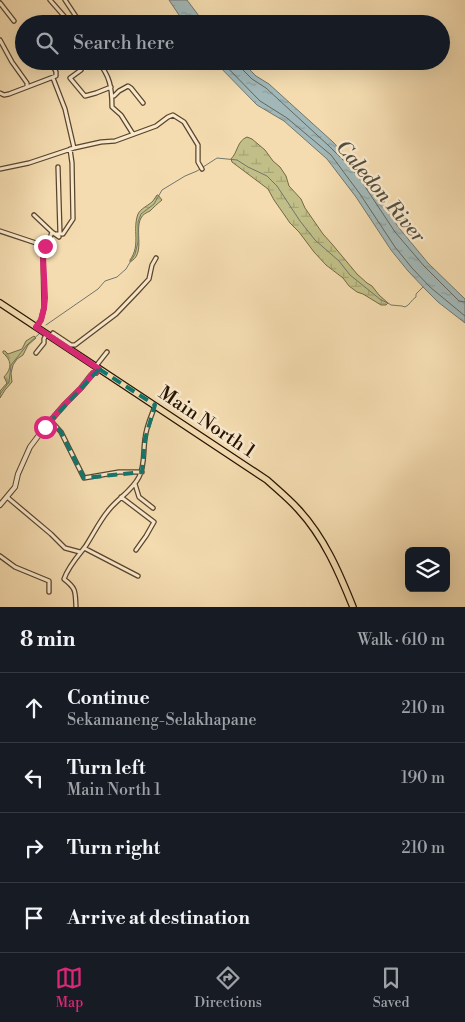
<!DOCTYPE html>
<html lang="en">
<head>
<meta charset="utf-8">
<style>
	:root { --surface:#171b24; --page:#242831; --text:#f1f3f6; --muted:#9ea1a6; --line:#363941; --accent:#db2777 }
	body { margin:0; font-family:"Libre Bodoni",serif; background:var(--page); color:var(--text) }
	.controls { position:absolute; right:15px; bottom:15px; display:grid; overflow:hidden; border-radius:8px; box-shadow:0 5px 20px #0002 }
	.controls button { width:45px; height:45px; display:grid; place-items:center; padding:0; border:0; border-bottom:1px solid var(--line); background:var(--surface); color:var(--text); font:25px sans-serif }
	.stop { position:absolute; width:15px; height:15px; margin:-11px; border:4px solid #db2777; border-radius:50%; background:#fff }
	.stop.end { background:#db2777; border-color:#fff; box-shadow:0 1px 5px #0008 }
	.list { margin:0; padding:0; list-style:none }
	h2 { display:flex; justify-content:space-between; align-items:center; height:65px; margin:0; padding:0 20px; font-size:21px }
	h2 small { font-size:16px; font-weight:400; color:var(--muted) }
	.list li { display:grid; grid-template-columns:32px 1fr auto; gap:15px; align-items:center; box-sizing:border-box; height:70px; padding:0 20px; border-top:1px solid var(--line) }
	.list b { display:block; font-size:19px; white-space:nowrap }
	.list p { margin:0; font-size:16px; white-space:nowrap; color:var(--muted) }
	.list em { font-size:16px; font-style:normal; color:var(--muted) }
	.icon { flex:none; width:28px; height:28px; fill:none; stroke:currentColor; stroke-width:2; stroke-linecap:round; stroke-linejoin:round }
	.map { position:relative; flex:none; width:465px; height:607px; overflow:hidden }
	.search { position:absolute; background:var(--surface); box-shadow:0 5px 20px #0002; left:15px; right:15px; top:15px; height:55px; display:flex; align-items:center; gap:12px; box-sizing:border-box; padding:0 18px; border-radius:28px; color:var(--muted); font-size:19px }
	.sheet { height:345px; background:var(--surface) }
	nav { display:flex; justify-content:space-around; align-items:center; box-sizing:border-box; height:70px; border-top:1px solid var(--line); background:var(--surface); font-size:14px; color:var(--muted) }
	nav a { display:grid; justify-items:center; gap:2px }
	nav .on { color:var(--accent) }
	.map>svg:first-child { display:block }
	.forest { fill:url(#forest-firs); stroke:#746944 }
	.wetland { fill:url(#wetland-marsh); stroke:#746944 }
	.water { fill:url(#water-ripples); stroke:#70766e }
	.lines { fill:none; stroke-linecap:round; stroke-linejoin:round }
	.shore { stroke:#64665c; stroke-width:1 }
	.stream { stroke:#70766e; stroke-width:1 }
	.minor-casing { stroke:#5a452c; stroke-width:5.5 }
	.tertiary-casing { stroke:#5a452c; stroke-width:6 }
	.primary-casing { stroke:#261300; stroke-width:8 }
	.minor { stroke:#f8e8cc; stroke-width:3 }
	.tertiary { stroke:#f8e8cc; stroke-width:4 }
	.primary { stroke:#f4dcb0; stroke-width:5.5 }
	.route { stroke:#db2777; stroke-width:6 }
	.marked { fill:none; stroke:#0f766e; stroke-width:4; stroke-dasharray:10 6; stroke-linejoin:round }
	.labels { text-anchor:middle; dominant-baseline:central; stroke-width:5; stroke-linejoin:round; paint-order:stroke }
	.street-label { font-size:19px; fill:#261300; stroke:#f8e8cc }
	.water-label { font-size:20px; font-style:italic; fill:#514d40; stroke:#f8e8cc }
</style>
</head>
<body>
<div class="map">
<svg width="465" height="607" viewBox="0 0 465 607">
	<defs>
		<pattern id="forest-firs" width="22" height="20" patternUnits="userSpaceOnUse" patternTransform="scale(1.25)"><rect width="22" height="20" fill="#c1bf87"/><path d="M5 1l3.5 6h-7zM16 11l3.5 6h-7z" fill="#a6a373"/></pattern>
		<pattern id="wetland-marsh" width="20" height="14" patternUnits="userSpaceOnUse" patternTransform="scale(1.25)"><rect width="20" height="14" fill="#c1bf87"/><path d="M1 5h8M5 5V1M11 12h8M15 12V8" fill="none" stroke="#a6a373"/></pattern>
		<pattern id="water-ripples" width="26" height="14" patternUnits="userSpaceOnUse" patternTransform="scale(1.25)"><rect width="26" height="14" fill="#a2b8b8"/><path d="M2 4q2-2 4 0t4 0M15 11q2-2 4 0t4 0" fill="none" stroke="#8b9d9c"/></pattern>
	</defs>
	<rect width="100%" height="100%" fill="#f4dcb0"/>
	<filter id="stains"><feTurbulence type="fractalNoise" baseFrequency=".004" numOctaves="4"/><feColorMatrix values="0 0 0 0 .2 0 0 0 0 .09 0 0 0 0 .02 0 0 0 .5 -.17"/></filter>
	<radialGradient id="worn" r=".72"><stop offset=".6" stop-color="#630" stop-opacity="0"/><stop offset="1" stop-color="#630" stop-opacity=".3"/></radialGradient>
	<path class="forest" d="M 34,336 L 36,338 L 28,345 L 23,355 L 17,359 L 13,365 L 11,373 L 12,382 L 5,390 L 0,398 L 0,391 L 7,383 L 4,377 C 12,368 12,361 3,353 L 3,351 L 5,351 L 8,354 L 22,349 L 26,341 Z"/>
	<path class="wetland" d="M 247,137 L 252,139 L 265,150 L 273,161 L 280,167 L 286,176 L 289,186 L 301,199 L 305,208 L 323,234 L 332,244 L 357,274 L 367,283 L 372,286 L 379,295 L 388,303 L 386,305 L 381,305 L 363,294 L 357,292 L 349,286 L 343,278 L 326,265 L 314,252 L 299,232 L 290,223 L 274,200 L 268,189 L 232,162 L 231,159 C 238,152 237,141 247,137 Z
		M 157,195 L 158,195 L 162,200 C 157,204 154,207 150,211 C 146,213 143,214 141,218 C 134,231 146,254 130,262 L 130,260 C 141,245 132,230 138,214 C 141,208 148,206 153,201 C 154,199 156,197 157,195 Z"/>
	<path class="water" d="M 169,0 L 187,0 L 205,24 L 185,24 Z
		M 214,61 L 241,61 L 256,76 L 269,84 L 333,142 L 356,166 L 364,176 L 399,228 L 428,263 L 465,299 L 465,323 L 438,302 L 427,291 L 408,271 L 391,250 L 356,197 L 327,159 L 284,121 L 257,105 Z"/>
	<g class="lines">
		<path class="shore" d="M 221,61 L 260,101 L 287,118 L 331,155 L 360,194 L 395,247 L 412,268 L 430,287 L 465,316
			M 238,61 L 239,66 L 252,79 L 266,88 L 329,146 L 352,169 L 360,179 L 395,232 L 424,266 L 459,301 L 465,302"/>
		<path class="stream" d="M 160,61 L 165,65
			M 46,325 L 98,289 L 105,281 L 117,277 L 126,269 L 135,254 L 138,242 L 138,222 L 141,214 L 154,204 L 162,190 L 185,176 L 197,171 L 217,158 L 237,160 L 248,167 L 267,176 L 277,186 L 300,221 L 315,240 L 339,261 L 350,275 L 381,300 L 388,303 L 391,305 L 402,306 L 405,307 C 410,305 411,300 416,297 L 416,294 L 423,287
			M 0,394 L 9,382 L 11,365 L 27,345 L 40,333"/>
		<defs>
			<path id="minor" d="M 50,0 L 71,24
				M 65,0 L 81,24
				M 0,3 L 14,21
				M 0,40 L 12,62 L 27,83 L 27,87
				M 97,61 C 110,75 112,88 112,107 L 121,115 L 133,134
				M 81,70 L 70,78 L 85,96 L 96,93 L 111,87
				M 53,78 L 65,109 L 74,148
				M 0,93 L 4,95 L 9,94 L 56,76 L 56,72 L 51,61
				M 112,96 L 114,96 L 119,91 L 128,86 L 131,88 L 143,103
				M 0,169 L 29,163 L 74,148 L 101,142 L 115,141 L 156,126 L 168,117 L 173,115 L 184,122 L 198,145 L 198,162 L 202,169
				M 34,215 L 52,232 L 59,237
				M 0,231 L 45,246 L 43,257 L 44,308 L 41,320 L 37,327
				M 56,234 L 60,234 L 58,167
				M 60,234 L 63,234 L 73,219 L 72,163 L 70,149
				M 46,247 L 47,247 L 52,232
				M 51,336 L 53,333 L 71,345 L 75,345 L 116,314 L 138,291 L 149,279 L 152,265 L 156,258
				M 36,353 L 44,343 L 44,339 L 46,335
				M 96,366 L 107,352
				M 51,421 L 61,432 L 84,478 L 119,472 L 142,472
				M 135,484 L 139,497 L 153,508
				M 7,497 L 51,534 L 65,548 L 80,552
				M 121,497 L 154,522 L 146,536 L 136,550
				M 84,548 L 138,576
				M 0,556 L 15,567 L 49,581 L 49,592
				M 76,607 C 75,592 77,589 64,579 C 68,567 77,557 85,547 C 93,535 99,522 108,511 C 117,499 132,491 139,477 C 145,466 143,451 145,439 C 146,427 151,417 155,406"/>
			<path id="tertiary" d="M 0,505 L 15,487 L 18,474 L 30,447 L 45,427 L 65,404 L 81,388 L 91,375 L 93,373 L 96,373 L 99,369"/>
			<path id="primary" d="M 0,303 L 267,480 C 278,490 289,499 298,509 C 324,537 339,572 353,607"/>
		</defs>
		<use href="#minor" class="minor-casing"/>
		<use href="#tertiary" class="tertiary-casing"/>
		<use href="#primary" class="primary-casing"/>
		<use href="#minor" class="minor"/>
		<use href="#tertiary" class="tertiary"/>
		<use href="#primary" class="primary"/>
	</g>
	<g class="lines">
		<path class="route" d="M 45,246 L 43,257 L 45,298 L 44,308 L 41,320 L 36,327 L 99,369 L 96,373 L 93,373 L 92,375 L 81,388 L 65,404 L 45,427"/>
	</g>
	<path class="marked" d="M 99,369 L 155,405 L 145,439 L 142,472 L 84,478 L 61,432 L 51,421 Z"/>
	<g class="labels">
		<g class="street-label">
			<text transform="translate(207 422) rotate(34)">Main North 1</text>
		</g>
		<g class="water-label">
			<text transform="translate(380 192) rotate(50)">Caledon River</text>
		</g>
	</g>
	<rect width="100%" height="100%" filter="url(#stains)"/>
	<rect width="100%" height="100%" fill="url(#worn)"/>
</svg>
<div class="controls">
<button><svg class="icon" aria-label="layers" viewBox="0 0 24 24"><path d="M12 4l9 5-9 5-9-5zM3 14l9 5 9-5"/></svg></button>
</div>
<div class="stop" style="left:45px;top:427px"></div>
<div class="stop end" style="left:45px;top:246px"></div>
<div class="search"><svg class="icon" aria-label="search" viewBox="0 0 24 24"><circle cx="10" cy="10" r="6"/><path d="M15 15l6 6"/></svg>Search here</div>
</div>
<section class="sheet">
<h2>8 min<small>Walk · 610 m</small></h2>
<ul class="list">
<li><svg class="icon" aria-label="ahead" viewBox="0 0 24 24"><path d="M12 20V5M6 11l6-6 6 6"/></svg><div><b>Continue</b><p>Sekamaneng-Selakhapane</p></div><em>210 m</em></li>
<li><svg class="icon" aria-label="left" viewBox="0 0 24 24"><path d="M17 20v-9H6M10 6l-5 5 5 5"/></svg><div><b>Turn left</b><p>Main North 1</p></div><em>190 m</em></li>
<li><svg class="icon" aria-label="right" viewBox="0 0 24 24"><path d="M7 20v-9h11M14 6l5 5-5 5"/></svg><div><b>Turn right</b></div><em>210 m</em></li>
<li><svg class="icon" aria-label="arrive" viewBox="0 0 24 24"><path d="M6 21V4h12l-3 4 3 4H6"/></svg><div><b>Arrive at destination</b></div></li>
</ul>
</section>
<nav>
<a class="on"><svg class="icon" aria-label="map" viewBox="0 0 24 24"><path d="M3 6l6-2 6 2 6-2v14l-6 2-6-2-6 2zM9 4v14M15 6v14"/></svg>Map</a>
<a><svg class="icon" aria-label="directions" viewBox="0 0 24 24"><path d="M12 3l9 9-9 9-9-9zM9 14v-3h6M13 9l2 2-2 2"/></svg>Directions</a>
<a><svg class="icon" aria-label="saved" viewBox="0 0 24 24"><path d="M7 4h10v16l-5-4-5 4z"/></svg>Saved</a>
</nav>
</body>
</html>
